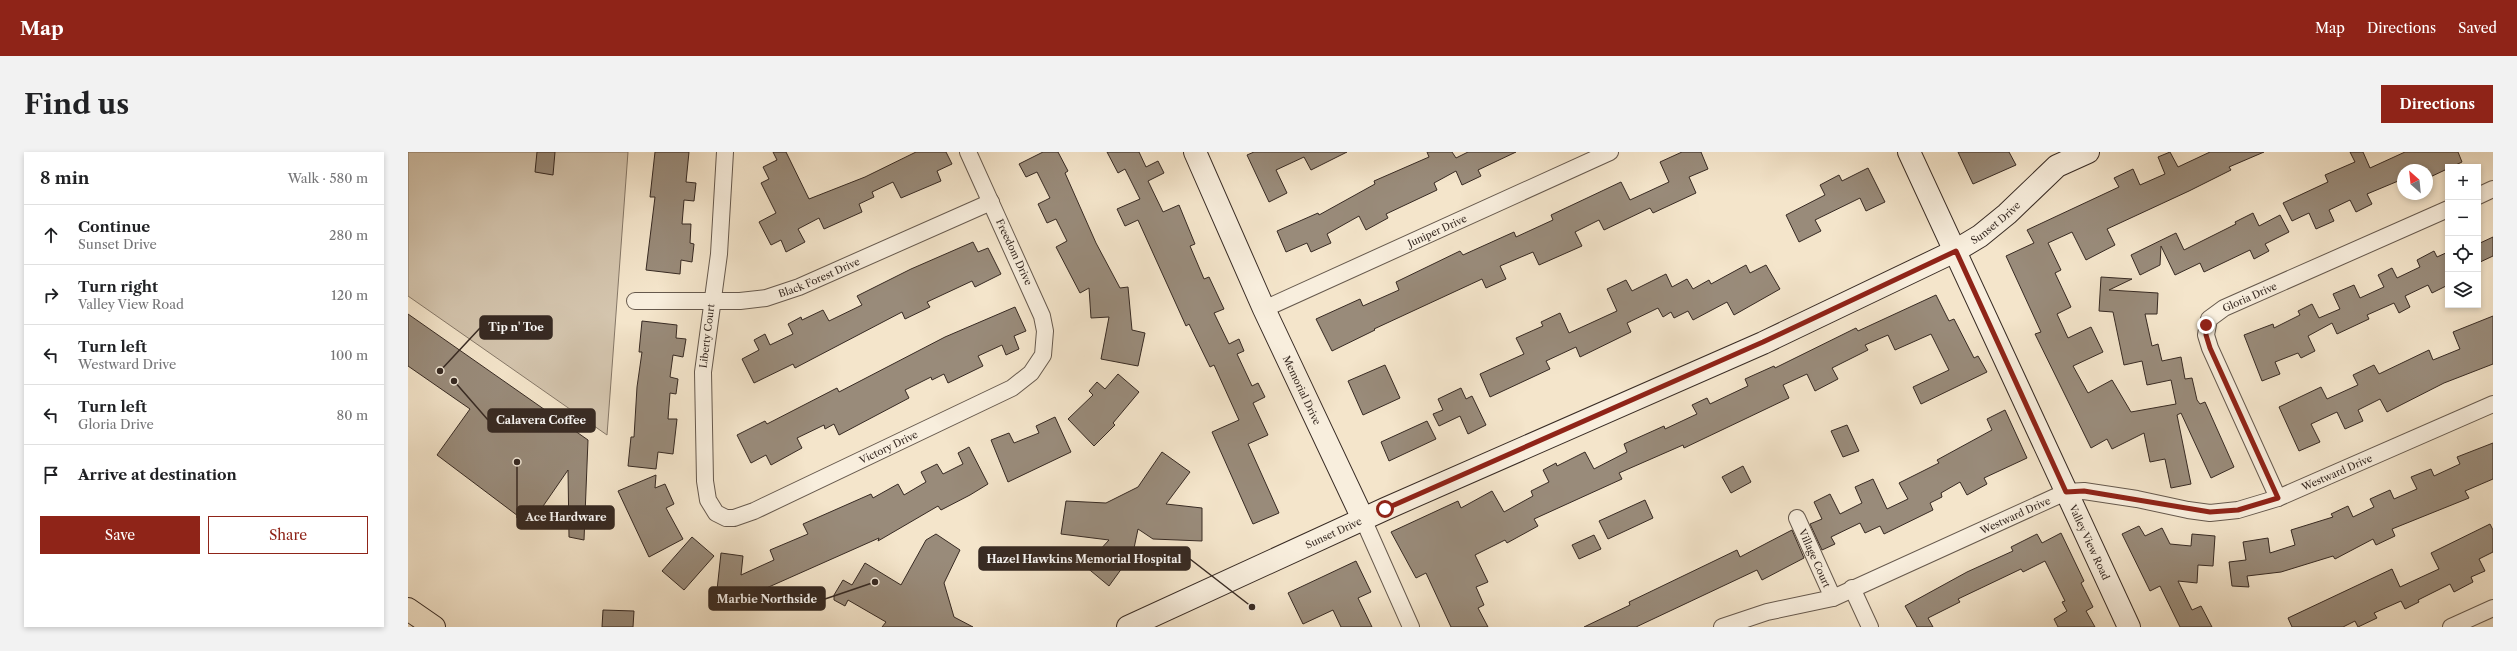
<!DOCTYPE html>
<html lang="en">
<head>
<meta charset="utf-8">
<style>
	:root { --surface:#fff; --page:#f2f2f2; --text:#202124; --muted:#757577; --line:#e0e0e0; --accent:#8f2418 }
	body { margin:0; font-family:"Libre Caslon Text",serif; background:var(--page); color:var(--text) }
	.controls { position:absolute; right:12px; top:12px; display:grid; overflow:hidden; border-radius:0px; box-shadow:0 2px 6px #0003 }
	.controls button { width:36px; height:36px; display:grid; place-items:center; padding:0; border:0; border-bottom:1px solid var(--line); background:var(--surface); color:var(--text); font:20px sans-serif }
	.compass { position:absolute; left:1989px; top:12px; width:36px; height:36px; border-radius:50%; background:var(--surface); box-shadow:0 2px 6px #0003; rotate:333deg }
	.stop { position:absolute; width:12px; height:12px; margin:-9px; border:3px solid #8f2418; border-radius:50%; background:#fff }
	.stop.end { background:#8f2418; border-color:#fff; box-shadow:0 1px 4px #0008 }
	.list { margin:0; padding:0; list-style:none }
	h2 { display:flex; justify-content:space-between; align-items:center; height:52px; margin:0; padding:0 16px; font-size:17px }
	h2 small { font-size:13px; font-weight:400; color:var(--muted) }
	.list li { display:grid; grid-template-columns:26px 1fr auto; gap:12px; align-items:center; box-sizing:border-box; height:60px; padding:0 16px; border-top:1px solid var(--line) }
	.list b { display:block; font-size:15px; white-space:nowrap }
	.list p { margin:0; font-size:13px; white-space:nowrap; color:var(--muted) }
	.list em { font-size:13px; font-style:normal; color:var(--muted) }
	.actions { display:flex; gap:8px; padding:12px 16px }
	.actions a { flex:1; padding:9px 0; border:1px solid var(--accent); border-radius:0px; text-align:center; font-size:14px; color:var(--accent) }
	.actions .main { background:var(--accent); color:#fff }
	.icon { flex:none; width:22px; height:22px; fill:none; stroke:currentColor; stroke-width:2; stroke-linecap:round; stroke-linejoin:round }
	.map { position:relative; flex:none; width:2085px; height:475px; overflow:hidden; border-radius:0px }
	header { display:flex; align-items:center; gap:24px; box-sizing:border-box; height:56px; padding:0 20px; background:var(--accent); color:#fff }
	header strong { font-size:19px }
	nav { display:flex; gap:22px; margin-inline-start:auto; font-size:14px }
	.intro { display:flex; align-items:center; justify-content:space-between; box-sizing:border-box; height:96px; padding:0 24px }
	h1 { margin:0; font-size:28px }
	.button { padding:10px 18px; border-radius:0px; background:var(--accent); color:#fff; font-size:14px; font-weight:700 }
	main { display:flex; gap:24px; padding:0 24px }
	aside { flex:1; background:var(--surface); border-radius:0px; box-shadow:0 2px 6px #0003 }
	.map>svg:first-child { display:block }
	.green { fill:#d4c5ae; stroke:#867868 }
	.building { fill:#998b7a; stroke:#372a23 }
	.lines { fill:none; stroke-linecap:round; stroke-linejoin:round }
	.street-casing { stroke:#66594d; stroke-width:18 }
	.secondary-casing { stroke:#372a23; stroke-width:24 }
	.primary-casing { stroke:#372a23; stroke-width:24 }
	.street { stroke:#f8eedd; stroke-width:16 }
	.secondary { stroke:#f8eedd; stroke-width:22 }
	.primary { stroke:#f4e5cb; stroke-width:22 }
	.route { stroke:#8f2418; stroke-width:5 }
	.labels { text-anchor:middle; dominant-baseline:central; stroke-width:3; stroke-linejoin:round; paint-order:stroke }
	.street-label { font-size:10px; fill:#372a23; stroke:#f8eedd }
	.leader { fill:none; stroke:#372a23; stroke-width:1.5 }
	.callout-dot { fill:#372a23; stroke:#f8eedd; stroke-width:1.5 }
	.callout { fill:#372a23; stroke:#372a23; stroke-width:1.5 }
	.callout-label { font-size:11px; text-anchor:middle; font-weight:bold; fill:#fff }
</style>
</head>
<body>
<header>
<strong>Map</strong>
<nav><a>Map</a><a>Directions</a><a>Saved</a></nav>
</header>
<div class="intro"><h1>Find us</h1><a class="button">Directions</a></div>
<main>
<aside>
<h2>8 min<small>Walk · 580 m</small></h2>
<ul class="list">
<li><svg class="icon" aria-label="ahead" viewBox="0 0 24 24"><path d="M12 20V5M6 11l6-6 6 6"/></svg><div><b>Continue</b><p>Sunset Drive</p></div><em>280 m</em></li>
<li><svg class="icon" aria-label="right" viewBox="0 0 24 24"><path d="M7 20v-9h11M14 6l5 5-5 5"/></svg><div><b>Turn right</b><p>Valley View Road</p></div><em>120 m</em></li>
<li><svg class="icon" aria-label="left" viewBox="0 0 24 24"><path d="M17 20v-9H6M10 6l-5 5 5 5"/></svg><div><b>Turn left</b><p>Westward Drive</p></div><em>100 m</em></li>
<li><svg class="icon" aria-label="left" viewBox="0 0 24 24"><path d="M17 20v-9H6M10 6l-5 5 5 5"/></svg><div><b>Turn left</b><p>Gloria Drive</p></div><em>80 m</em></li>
<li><svg class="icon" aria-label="arrive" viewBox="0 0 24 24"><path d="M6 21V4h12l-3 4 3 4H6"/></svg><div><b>Arrive at destination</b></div></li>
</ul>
<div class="actions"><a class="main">Save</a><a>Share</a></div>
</aside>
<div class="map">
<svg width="2085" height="475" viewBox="0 0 2085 475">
	<rect width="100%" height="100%" fill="#f4e5cb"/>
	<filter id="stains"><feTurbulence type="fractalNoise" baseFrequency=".005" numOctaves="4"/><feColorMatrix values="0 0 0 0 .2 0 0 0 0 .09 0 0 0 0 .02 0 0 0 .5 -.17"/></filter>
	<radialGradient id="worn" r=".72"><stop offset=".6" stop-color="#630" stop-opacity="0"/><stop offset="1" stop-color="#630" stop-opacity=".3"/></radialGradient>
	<path class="green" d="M 0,0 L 220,0 L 199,283 L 0,144 Z"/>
	<path class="building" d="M 129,0 L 147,0 L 145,23 L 127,20 Z
		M 247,0 L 281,0 L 278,30 L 288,31 L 286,49 L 276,48 L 274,72 L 283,72 L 282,91 L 286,92 L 284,110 L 273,108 L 272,122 L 238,118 L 247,45 L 242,45 Z
		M 365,0 L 378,0 L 401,47 L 457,25 L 508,0 L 538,0 L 544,12 L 529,19 L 533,29 L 493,46 L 485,30 L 464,40 L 466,45 L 451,52 L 454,60 L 416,77 L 411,66 L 390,77 L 397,90 L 378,100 L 373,88 L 363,93 L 351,70 L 368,61 L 353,31 L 361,27 L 355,15 L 369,8 Z
		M 635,0 L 650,0 L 660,19 L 657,21 L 688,91 L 712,136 L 720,135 L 724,178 L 737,181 L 730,214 L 693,207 L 701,165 L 683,166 L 681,136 L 672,141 L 648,95 L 659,89 L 648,67 L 639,71 L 630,52 L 642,46 L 629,20 L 618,25 L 611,12 Z
		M 699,0 L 731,0 L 738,15 L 750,9 L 756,21 L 740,29 L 755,60 L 771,53 L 787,92 L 782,94 L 796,127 L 801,125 L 816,157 L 806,161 L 821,192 L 831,187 L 836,199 L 829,202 L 844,234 L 850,231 L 857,245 L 845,251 L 860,283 L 840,292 L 871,361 L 845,372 L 804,280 L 831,268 L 806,213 L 802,215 L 781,172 L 778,174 L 730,68 L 717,74 L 709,57 L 732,47 L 717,17 L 710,21 Z
		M 846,0 L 939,0 L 903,18 L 896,5 L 868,18 L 879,41 L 861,50 L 839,3 Z
		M 1019,0 L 1044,0 L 1048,6 L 1060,0 L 1108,0 L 1070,18 L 1073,24 L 1054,33 L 1048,19 L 1026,31 L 1029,38 L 978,62 L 980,66 L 958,78 L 951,64 L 919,82 L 923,91 L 903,100 L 899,91 L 878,100 L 869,79 L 910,61 L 911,63 L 967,32 L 966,29 L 1021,5 Z
		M 1274,0 L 1293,0 L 1300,17 L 1281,25 L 1288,41 L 1245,61 L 1242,56 L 1196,78 L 1191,68 L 1167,80 L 1174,94 L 1131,113 L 1125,100 L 1092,114 L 1098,127 L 1078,136 L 1074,127 L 966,177 L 967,178 L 924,199 L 908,167 L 952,147 L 955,154 L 991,138 L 988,130 L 1052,99 L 1055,103 L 1106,80 L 1108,85 L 1145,68 L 1143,63 L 1213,30 L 1222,48 L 1261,30 L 1252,10 Z
		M 1550,0 L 1601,0 L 1608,13 L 1565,32 Z
		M 1762,0 L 1770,15 L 1802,0 L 1856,0 L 1821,15 L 1823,18 L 1781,39 L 1699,77 L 1707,93 L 1678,108 L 1664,80 L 1640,91 L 1653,118 L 1647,121 L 1663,155 L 1649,162 L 1660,186 L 1683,175 L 1695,200 L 1665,214 L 1680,241 L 1704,228 L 1723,260 L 1768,252 L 1763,228 L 1739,233 L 1734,209 L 1716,213 L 1705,160 L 1691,159 L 1693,125 L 1724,127 L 1701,138 L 1750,141 L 1749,162 L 1737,162 L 1744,194 L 1750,192 L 1754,209 L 1773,205 L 1777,227 L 1784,226 L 1789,248 L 1792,252 L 1797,250 L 1826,315 L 1803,326 L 1773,261 L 1769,263 L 1783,332 L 1763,336 L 1757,307 L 1742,310 L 1736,281 L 1704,297 L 1699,287 L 1683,296 L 1627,182 L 1633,180 L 1598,104 L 1626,91 L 1619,78 L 1711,35 L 1706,26 L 1725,17 L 1732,33 L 1757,22 L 1750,5 Z
		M 1942,0 L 1955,0 L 1962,16 L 1997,0 L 2050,0 L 2054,10 L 2020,26 L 2019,18 L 1995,18 L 1995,27 L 1959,42 L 1964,52 L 1948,60 L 1942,48 L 1921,58 L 1926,69 L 1908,77 L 1901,61 L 1884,69 L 1875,51 L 1920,30 L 1917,23 L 1947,10 Z
		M 1460,16 L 1477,50 L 1458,59 L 1452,46 L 1407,68 L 1413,79 L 1391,90 L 1378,63 L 1417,43 L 1412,33 L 1431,23 L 1434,29 Z
		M 1845,61 L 1851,74 L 1872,63 L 1881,80 L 1857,92 L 1861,99 L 1846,107 L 1842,98 L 1796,120 L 1792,111 L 1767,123 L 1753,94 L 1752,113 L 1732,123 L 1723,103 L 1768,81 L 1776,98 L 1828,72 L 1827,70 Z
		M 2085,85 L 2085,104 L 2070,111 L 2070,92 Z
		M 565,90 L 570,100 L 580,96 L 593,122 L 567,135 L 564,129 L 519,150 L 522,155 L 497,167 L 494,160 L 387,216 L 385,212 L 346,231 L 334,207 L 351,198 L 346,188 L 357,182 L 362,193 L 385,182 L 380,172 L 393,165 L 394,168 L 415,158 L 421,169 L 454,153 L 449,144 L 503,117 Z
		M 2026,99 L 2029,105 L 2040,100 L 2040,133 L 2024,141 L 2020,133 L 1997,144 L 2002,155 L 1991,161 L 1986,151 L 1959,163 L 1961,167 L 1929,182 L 1924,171 L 1900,184 L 1907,199 L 1893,206 L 1890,201 L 1867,210 L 1872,222 L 1854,229 L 1836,183 L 1865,172 L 1866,176 L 1892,163 L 1890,159 L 1904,152 L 1911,166 L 1932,157 L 1925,142 L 1946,133 L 1952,146 L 1976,135 L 1970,123 L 1984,116 L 1989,126 L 2012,115 L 2009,108 Z
		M 1338,113 L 1342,121 L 1358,113 L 1372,137 L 1326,163 L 1319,150 L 1285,168 L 1280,159 L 1266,166 L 1263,160 L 1255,165 L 1250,156 L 1219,171 L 1223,180 L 1172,205 L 1168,195 L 1138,209 L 1142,217 L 1082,245 L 1072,222 L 1116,202 L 1108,186 L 1135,174 L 1133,170 L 1152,161 L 1161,181 L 1209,159 L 1199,137 L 1218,128 L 1224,139 L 1258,122 L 1264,135 L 1279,127 L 1285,137 L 1301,128 L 1303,132 Z
		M 1528,143 L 1541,169 L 1546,167 L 1566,206 L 1570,204 L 1579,220 L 1513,252 L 1505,235 L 1541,218 L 1523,182 L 1487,198 L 1480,183 L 1457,193 L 1460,198 L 1424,216 L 1430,227 L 1407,239 L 1399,222 L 1375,233 L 1381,246 L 1276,296 L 1275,293 L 1211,321 L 1214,327 L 1126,367 L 1130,374 L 1099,391 L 1097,388 L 1067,403 L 1080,430 L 1068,435 L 1076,453 L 1070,456 L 1080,475 L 1043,475 L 1018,421 L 1008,426 L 983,380 L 1050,349 L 1053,356 L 1084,339 L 1096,360 L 1125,344 L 1123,339 L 1141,330 L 1135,318 L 1148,311 L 1149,314 L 1177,300 L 1186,317 L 1219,300 L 1216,292 L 1256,274 L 1257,277 L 1289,262 L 1284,253 L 1299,246 L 1302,252 L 1340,234 L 1337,227 L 1366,214 L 1367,216 L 1448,176 L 1450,179 Z
		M 607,155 L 618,179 L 606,184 L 611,197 L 598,203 L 594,193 L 570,204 L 575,214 L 540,231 L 536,222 L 524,228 L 523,225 L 497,238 L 501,246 L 431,283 L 426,272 L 417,277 L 416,273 L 389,286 L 394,296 L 363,313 L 358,303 L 343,311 L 329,283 L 357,269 L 359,272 L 429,236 L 431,240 L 537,185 Z
		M 0,162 L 180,288 L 176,388 L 161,385 L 160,318 L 122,373 L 29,303 L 62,257 L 0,214 Z
		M 2085,164 L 2085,212 L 2036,231 L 1979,260 L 1972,247 L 1950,258 L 1955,269 L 1937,277 L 1929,260 L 1903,272 L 1912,290 L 1891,299 L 1871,255 L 1913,235 L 1919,247 L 1950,233 L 1945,223 L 1966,213 L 1971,222 L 2021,198 L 2025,208 L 2052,197 L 2045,180 Z
		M 234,169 L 269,173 L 268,186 L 278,187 L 275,205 L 265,203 L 262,225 L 270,227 L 268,242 L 262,241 L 260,267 L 269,267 L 265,302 L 250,300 L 248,317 L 220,314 L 223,285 L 226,285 L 229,235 L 234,200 L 231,200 Z
		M 977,213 L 992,246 L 955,263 L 940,229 Z
		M 710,222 L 731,240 L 705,271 L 707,273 L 686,294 L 660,267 L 685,243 L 681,239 L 689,230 L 697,237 Z
		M 1053,236 L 1058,247 L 1064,244 L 1078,273 L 1060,282 L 1052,264 L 1031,274 L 1025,262 L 1035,258 L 1030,247 Z
		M 1597,258 L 1619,306 L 1576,326 L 1579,332 L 1559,343 L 1552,330 L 1533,341 L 1534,345 L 1522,351 L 1525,358 L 1476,382 L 1472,374 L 1457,381 L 1452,371 L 1423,385 L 1427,392 L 1414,398 L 1402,372 L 1414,367 L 1406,350 L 1422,342 L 1432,362 L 1454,351 L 1447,335 L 1465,327 L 1479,357 L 1500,347 L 1491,331 L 1531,311 L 1529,308 L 1584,278 L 1579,267 Z
		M 647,265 L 663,300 L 600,330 L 583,288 L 601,281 L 606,291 L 631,281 L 628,274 Z
		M 1019,269 L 1028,287 L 981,309 L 973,290 Z
		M 1439,273 L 1451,299 L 1435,305 L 1423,279 Z
		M 2085,291 L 2085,327 L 2057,339 L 2061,346 L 1984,377 L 1987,384 L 1968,393 L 1965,387 L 1927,407 L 1925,404 L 1873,420 L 1839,424 L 1841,435 L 1824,434 L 1821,410 L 1838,408 L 1835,390 L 1860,386 L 1862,401 L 1887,393 L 1883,378 L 1925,365 L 1923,362 L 1940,354 L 1945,365 L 1966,355 L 1962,347 L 1982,338 L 1986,347 L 2009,337 L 2003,325 L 2023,317 L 2026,324 L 2052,312 L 2049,305 Z
		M 561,295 L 580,332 L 562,343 L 533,358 L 530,354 L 470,389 L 471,386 L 345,442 L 309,438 L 313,401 L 335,404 L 333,423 L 366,408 L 362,398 L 400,382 L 395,372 L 463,342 L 465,346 L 490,332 L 496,343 L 518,330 L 513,320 L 529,312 L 535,322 L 555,312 L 550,301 Z
		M 754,300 L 782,320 L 758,352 L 794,356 L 794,389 L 745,387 L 730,377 L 725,401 L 701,434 L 677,414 L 701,388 L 653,382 L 658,349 L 698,351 L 730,335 Z
		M 1335,314 L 1343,330 L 1323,341 L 1314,325 Z
		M 248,323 L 247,336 L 257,332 L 266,352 L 258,356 L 275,387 L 241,405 L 210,339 Z
		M 1237,348 L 1245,366 L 1200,387 L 1191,369 Z
		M 2082,372 L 2085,378 L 2085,400 L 2071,407 L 2077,419 L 2063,425 L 2065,430 L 2046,440 L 2042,432 L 2010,448 L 2011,450 L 1997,457 L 1993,449 L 1966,461 L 1969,466 L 1950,475 L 1947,469 L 1935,475 L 1884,475 L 1880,466 L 1984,417 L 1992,435 L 2031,417 L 2023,401 Z
		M 1731,374 L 1737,384 L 1754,376 L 1762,392 L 1783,394 L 1784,382 L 1807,384 L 1805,414 L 1790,413 L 1789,431 L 1770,429 L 1784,458 L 1793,454 L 1804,475 L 1772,475 L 1752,434 L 1742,439 L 1714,382 Z
		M 1384,378 L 1396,406 L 1354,428 L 1349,418 L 1228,475 L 1176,475 L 1222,453 L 1221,450 L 1329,398 L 1332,405 Z
		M 1653,381 L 1676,429 L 1673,431 L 1685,455 L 1678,459 L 1687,475 L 1650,475 L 1646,467 L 1659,459 L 1654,450 L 1657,449 L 1637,409 L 1615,420 L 1613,417 L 1550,447 L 1552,450 L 1520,466 L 1525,475 L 1509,475 L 1497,454 L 1559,420 L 1605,399 L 1603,395 L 1629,382 L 1634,391 Z
		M 528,382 L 552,398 L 536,431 L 546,465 L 565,475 L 474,475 L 478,470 L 440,448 L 437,454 L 426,448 L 426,443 L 435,428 L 444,433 L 457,411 L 493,433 L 518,388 Z
		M 1186,383 L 1193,397 L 1171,407 L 1164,393 Z
		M 284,385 L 306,404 L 276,438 L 254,419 Z
		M 948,409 L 963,440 L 950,446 L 964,475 L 933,475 L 925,458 L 895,472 L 880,441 Z
		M 195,458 L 226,459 L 225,475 L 194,475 Z"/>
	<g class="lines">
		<defs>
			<g id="street">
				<path id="s1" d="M 317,0 L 311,102 L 295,220 L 297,329 L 300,348 L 308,361 L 318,366 L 326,366 L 346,359 L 604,236 L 623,221 L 635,203 L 637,179 L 634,164 L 560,0"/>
				<path d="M 2070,44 L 2085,37"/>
				<path id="s2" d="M 227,149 L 332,149 L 358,146 L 391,135 L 583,50"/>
				<path id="s3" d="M 856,157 L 1202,0"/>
				<path id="s4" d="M 1870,346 L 1802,196 L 1798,183 L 1801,167 L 1816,156 L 2040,57"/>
				<path id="s5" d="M 1389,366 L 1425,446"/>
				<path d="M 955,367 L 1003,475"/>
				<path d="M 1444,436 L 1462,475"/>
				<path id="s6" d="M 1314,475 L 1359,460 L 1425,446 L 1658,340 L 1676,339 L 1729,347 L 1780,358 L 1802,361 L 1830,358 L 1870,346 L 2085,252"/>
				<path d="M 2043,475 L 2085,456"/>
			</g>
			<g id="secondary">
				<path id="s7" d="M 787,0 L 856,157 L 955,367"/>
				<path id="s8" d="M 1501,0 L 1721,475"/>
				<path id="s9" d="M 720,475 L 977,357 L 1355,191 L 1547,99 L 1572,84 L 1599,62 L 1649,14 L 1680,0"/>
			</g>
			<path id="primary" d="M 0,457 L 26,475"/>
		</defs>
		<use href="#street" class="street-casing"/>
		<use href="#secondary" class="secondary-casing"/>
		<use href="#primary" class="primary-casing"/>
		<use href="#street" class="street"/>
		<use href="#secondary" class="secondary"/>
		<use href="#primary" class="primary"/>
	</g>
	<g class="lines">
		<path class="route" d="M 977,357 L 1355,190 L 1548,99 L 1658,340 L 1676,339 L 1802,360 L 1830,358 L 1870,346 L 1802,196 L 1798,183 L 1798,173"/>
	</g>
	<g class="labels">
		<g class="street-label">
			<text stroke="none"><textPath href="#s9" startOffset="958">Sunset Drive</textPath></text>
			<text stroke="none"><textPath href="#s3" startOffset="190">Juniper Drive</textPath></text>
			<text transform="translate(606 100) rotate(65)">Freedom Drive</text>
			<text stroke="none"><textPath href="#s2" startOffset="188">Black Forest Drive</textPath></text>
			<text stroke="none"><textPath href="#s4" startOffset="241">Gloria Drive</textPath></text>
			<text transform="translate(299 184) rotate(-83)">Liberty Court</text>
			<text stroke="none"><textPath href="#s7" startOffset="261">Memorial Drive</textPath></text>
			<text stroke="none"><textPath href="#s1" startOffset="554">Victory Drive</textPath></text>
			<text stroke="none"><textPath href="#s6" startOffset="651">Westward Drive</textPath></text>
			<text stroke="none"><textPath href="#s6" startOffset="315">Westward Drive</textPath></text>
			<text stroke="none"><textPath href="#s9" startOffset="226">Sunset Drive</textPath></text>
			<text stroke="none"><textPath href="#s8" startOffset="430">Valley View Road</textPath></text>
			<text stroke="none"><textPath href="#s5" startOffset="44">Village Court</textPath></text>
		</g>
	</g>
	<path class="leader" d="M32 219L72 176M46 229L80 268M109 310L109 366M844 455L782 407M467 430L417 447"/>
	<g class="callout-dot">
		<circle cx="32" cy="219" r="4"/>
		<circle cx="46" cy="229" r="4"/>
		<circle cx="109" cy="310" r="4"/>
		<circle cx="844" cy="455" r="4"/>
		<circle cx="467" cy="430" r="4"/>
	</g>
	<g class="callout">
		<rect x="72" y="164" width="72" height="23" rx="4"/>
		<rect x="80" y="257" width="107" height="23" rx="4"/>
		<rect x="109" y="354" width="97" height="23" rx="4"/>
		<rect x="571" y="395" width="211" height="23" rx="4"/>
		<rect x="301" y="435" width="116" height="23" rx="4"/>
	</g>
	<g class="callout-label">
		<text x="108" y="179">Tip n' Toe</text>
		<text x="133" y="272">Calavera Coffee</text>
		<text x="158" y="369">Ace Hardware</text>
		<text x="676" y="411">Hazel Hawkins Memorial Hospital</text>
		<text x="359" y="451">Marbie Northside</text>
	</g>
	<rect width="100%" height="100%" filter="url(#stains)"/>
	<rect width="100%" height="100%" fill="url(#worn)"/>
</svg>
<div class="controls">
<button>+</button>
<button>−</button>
<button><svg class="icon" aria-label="locate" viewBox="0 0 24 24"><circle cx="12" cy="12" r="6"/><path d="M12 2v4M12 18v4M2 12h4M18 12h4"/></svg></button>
<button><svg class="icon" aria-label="layers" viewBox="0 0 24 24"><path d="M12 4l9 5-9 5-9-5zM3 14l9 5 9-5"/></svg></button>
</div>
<svg class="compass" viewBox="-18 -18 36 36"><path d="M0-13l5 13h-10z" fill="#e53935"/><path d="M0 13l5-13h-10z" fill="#757577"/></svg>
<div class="stop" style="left:977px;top:357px"></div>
<div class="stop end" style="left:1798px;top:173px"></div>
</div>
</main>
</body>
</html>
